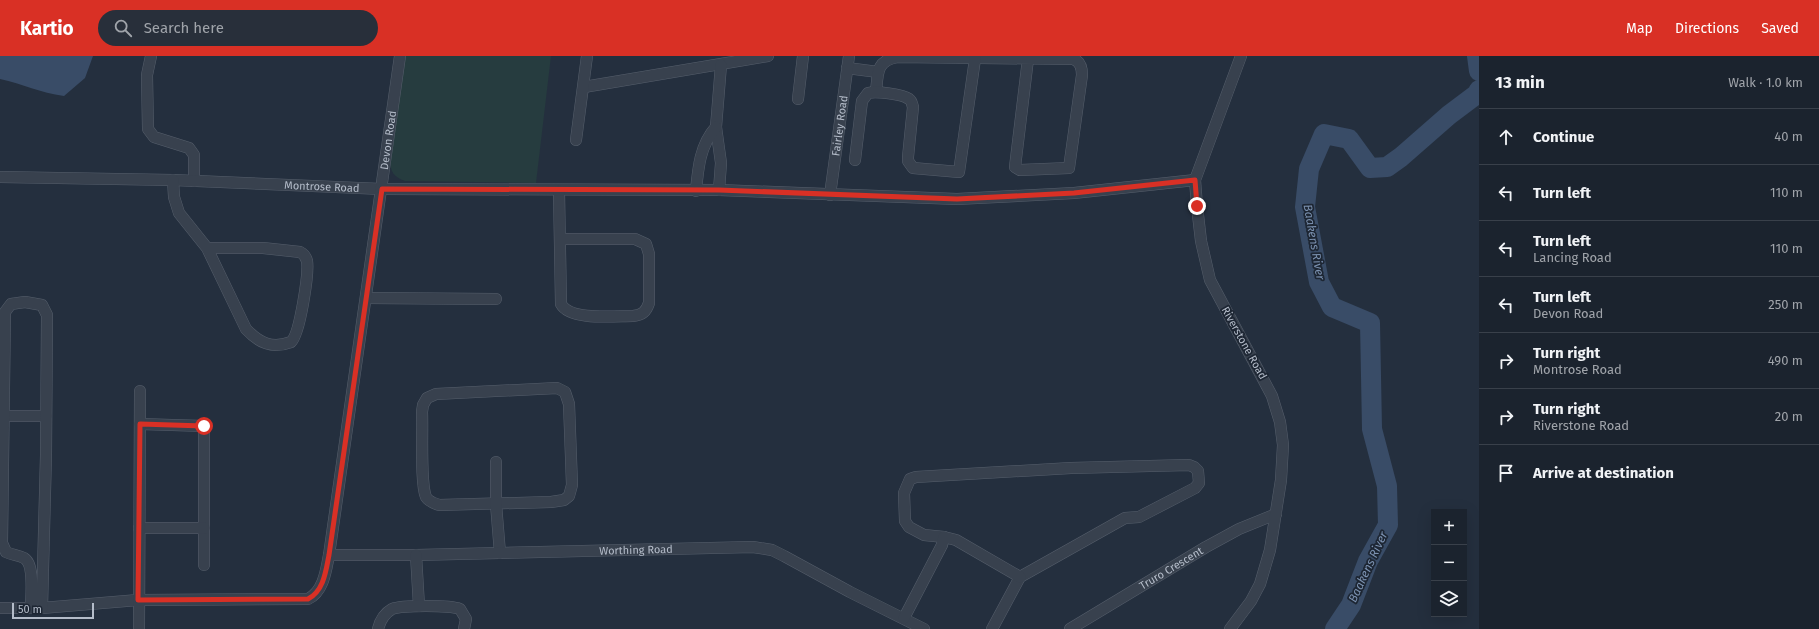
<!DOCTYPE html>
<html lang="en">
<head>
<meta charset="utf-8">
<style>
	:root { --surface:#1b232e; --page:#282f3a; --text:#f1f3f6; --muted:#a0a4aa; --line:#39404a; --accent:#d93025 }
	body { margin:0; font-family:"Fira Sans",sans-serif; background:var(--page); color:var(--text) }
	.controls { position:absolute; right:12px; bottom:12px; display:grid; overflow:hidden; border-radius:0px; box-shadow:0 4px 16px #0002 }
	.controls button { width:36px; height:36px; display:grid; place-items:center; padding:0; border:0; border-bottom:1px solid var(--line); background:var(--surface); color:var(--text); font:20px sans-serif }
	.scale { position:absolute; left:12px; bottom:10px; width:82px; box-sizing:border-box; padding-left:4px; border:2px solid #b4bcc9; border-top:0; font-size:11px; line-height:14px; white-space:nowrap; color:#b4bcc9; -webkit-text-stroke:3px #1d2633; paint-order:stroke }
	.stop { position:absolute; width:12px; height:12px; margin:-9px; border:3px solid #d93025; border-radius:50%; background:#fff }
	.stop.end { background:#d93025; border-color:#fff; box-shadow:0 1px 4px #0008 }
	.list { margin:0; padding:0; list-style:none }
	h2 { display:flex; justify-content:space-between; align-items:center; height:52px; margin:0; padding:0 16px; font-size:17px }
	h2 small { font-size:13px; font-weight:400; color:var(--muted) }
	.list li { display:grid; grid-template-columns:26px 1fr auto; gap:12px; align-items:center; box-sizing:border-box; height:56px; padding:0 16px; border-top:1px solid var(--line) }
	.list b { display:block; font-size:15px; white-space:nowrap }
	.list p { margin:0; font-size:13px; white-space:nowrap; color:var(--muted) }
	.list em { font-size:13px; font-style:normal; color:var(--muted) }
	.icon { flex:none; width:22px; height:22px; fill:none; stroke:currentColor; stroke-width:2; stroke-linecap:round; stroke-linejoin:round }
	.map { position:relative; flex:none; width:1479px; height:573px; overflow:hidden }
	header { display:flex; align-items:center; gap:24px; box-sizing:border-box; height:56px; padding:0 20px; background:var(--accent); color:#fff }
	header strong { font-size:19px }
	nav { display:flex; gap:22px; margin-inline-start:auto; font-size:14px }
	.search { width:280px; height:36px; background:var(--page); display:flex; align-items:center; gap:10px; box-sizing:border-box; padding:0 14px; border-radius:22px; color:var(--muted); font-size:15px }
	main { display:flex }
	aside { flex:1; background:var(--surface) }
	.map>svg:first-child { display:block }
	.green { fill:#263c3f }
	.water { fill:#394c67 }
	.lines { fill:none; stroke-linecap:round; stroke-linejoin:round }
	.river { stroke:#394c67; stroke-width:20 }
	.minor-casing { stroke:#565f6c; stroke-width:12 }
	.minor { stroke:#38414e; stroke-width:11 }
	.route { stroke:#d93025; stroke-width:5 }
	.labels { text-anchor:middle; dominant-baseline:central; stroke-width:3.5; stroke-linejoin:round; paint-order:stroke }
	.street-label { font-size:11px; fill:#b4bcc9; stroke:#1d2633 }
	.water-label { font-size:12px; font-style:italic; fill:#7c92b1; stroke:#1d2633 }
</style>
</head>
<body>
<header>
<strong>Kartio</strong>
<div class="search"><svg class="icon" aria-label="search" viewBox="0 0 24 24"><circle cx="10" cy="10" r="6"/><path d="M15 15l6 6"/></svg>Search here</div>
<nav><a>Map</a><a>Directions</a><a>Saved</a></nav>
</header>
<main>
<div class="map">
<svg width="1479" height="573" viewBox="0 0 1479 573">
	<rect width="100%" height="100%" fill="#242f3e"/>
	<path class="green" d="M 405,0 L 551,0 L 536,127 L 405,125 C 394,121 390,116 390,104 Z"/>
	<path class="water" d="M 0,0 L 93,0 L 85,22 L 64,40 C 40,37 23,28 0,23 Z"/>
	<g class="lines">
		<path class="river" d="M 1477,0 L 1479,15
			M 1335,573 L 1351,549 L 1368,505 L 1388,469 L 1387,430 L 1372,373 L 1370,267 L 1332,251 L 1319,226 L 1305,151 L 1309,113 L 1324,78 L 1349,83 L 1370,112 L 1387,111 L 1401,101 L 1449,59 L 1477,38 L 1479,34"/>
		<defs>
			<g id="minor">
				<path d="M 151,0 L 147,19 L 148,73 L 154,81 L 189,92 L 194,99 L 194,125"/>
				<path d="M 847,12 L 878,16"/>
				<path d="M 584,31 L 768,0"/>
				<path d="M 876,36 C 878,17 876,5 897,1 L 1073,3 C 1080,5 1082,12 1082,19 L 1069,112 L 1020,114 L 1015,111 L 1028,3"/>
				<path d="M 798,43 L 803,0"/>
				<path d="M 576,84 L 587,0"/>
				<path d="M 855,104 L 862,45 L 868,37 C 876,35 902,38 909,43 C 912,45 912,48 913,51 L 908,101 L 908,105 L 913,112 L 959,116 L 975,3"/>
				<path id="s1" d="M 0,121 L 173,124 L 382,133 L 719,134 L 957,143 L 1074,137 L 1195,124"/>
				<path d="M 173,124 L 174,141 L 179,157 L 207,192 L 246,273 C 259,287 272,293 291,286 C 300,278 309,217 307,205 C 306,201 304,198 300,196 L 263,192 L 207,192"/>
				<path d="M 719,134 L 721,107 L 716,71 L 721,9"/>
				<path d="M 559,135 L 561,248 C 570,265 615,260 633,260 C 642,259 646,256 649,247 L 649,198 L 646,188 L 635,183 L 560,183"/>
				<path d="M 696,135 C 698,112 700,89 716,71"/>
				<path id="s2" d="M 830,139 L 849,0"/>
				<path d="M 366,242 L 496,243"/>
				<path d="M 557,332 L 565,336 L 569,348 L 572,429 L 569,440 L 564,444 L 551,446 L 439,449 C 434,447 429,446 426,441 C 420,427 423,374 422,356 L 423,349 L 427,342 L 436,338 Z"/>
				<path d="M 4,360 L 46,360"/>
				<path d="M 140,368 L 204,370 L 204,509"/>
				<path d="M 496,406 L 496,448 L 500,497"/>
				<path d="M 139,472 L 204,472"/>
				<path d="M 944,481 L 924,479 L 909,471 L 905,465 L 904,437 L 910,423 L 916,421 L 1071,412 L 1189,409 L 1194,411 L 1198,415 L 1199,427 L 1195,432 L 1139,461 L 1125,462 L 1020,521 L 992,573"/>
				<path id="s3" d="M 329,499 L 416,499 L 753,491 L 772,494 L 784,500 L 850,536 L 924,573"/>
				<path d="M 416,499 L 419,550"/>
				<path id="s4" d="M 0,552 L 42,552 L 138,544 L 308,543 C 324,535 326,514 329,499 L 400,0"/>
				<path d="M 31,552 C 31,540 35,508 24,502 C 18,499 12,499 6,496 L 2,487 L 5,256 L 11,248 L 25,246 L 42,249 L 47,259 L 46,399 L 42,552"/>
				<path d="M 904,562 L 942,489 L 944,481 L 956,484 L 1020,521"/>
				<path d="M 139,573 L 140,335"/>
				<path d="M 378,573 C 380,565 385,557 392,553 C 402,549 450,549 460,553 L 466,563 L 464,573"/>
				<path id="s5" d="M 1070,573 L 1206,491 L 1239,473 L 1276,458"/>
				<path d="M 1230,573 L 1251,545 L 1260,528 L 1270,494 L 1281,424 L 1283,389 L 1280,366 L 1272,340 L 1210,224 L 1201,185 L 1197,150 L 1195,124 L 1241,0"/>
			</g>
		</defs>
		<use href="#minor" class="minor-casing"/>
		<use href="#minor" class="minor"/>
	</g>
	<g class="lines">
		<path class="route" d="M 204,370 L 140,368 L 138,544 L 308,543 C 324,535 326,514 329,499 L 382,133 L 719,134 L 957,143 L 1074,137 L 1195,124 L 1197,150"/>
	</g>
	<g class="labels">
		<g class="street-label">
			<text stroke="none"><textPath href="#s2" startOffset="70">Fairley Road</textPath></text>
			<text stroke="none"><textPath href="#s4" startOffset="778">Devon Road</textPath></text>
			<text stroke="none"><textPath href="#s1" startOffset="322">Montrose Road</textPath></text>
			<text transform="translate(1244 287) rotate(61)">Riverstone Road</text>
			<text stroke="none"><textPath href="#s3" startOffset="307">Worthing Road</textPath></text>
			<text stroke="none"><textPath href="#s5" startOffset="118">Truro Crescent</textPath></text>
		</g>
		<g class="water-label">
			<text transform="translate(1314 186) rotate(80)">Baakens River</text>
			<text transform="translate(1368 511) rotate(-65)">Baakens River</text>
		</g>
	</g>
</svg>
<div class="controls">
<button>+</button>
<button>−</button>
<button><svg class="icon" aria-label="layers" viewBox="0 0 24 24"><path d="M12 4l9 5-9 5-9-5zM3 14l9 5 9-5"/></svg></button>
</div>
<div class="scale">50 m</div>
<div class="stop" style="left:204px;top:370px"></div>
<div class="stop end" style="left:1197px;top:150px"></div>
</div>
<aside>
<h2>13 min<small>Walk · 1.0 km</small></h2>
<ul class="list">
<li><svg class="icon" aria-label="ahead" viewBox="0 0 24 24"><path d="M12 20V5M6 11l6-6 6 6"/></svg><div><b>Continue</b></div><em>40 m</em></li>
<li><svg class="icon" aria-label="left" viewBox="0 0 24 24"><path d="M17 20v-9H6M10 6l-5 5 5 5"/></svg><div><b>Turn left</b></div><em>110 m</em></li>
<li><svg class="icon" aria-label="left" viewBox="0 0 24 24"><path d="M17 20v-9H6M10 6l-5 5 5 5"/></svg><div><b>Turn left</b><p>Lancing Road</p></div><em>110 m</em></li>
<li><svg class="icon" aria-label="left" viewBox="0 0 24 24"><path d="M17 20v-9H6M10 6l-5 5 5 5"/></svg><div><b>Turn left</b><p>Devon Road</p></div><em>250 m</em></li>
<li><svg class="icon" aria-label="right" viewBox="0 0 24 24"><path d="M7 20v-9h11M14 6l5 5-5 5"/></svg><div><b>Turn right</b><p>Montrose Road</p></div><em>490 m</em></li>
<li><svg class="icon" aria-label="right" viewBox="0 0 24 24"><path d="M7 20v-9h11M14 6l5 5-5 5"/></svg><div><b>Turn right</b><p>Riverstone Road</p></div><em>20 m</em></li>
<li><svg class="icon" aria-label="arrive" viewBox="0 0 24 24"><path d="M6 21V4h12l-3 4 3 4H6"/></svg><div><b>Arrive at destination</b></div></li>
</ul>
</aside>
</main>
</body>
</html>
